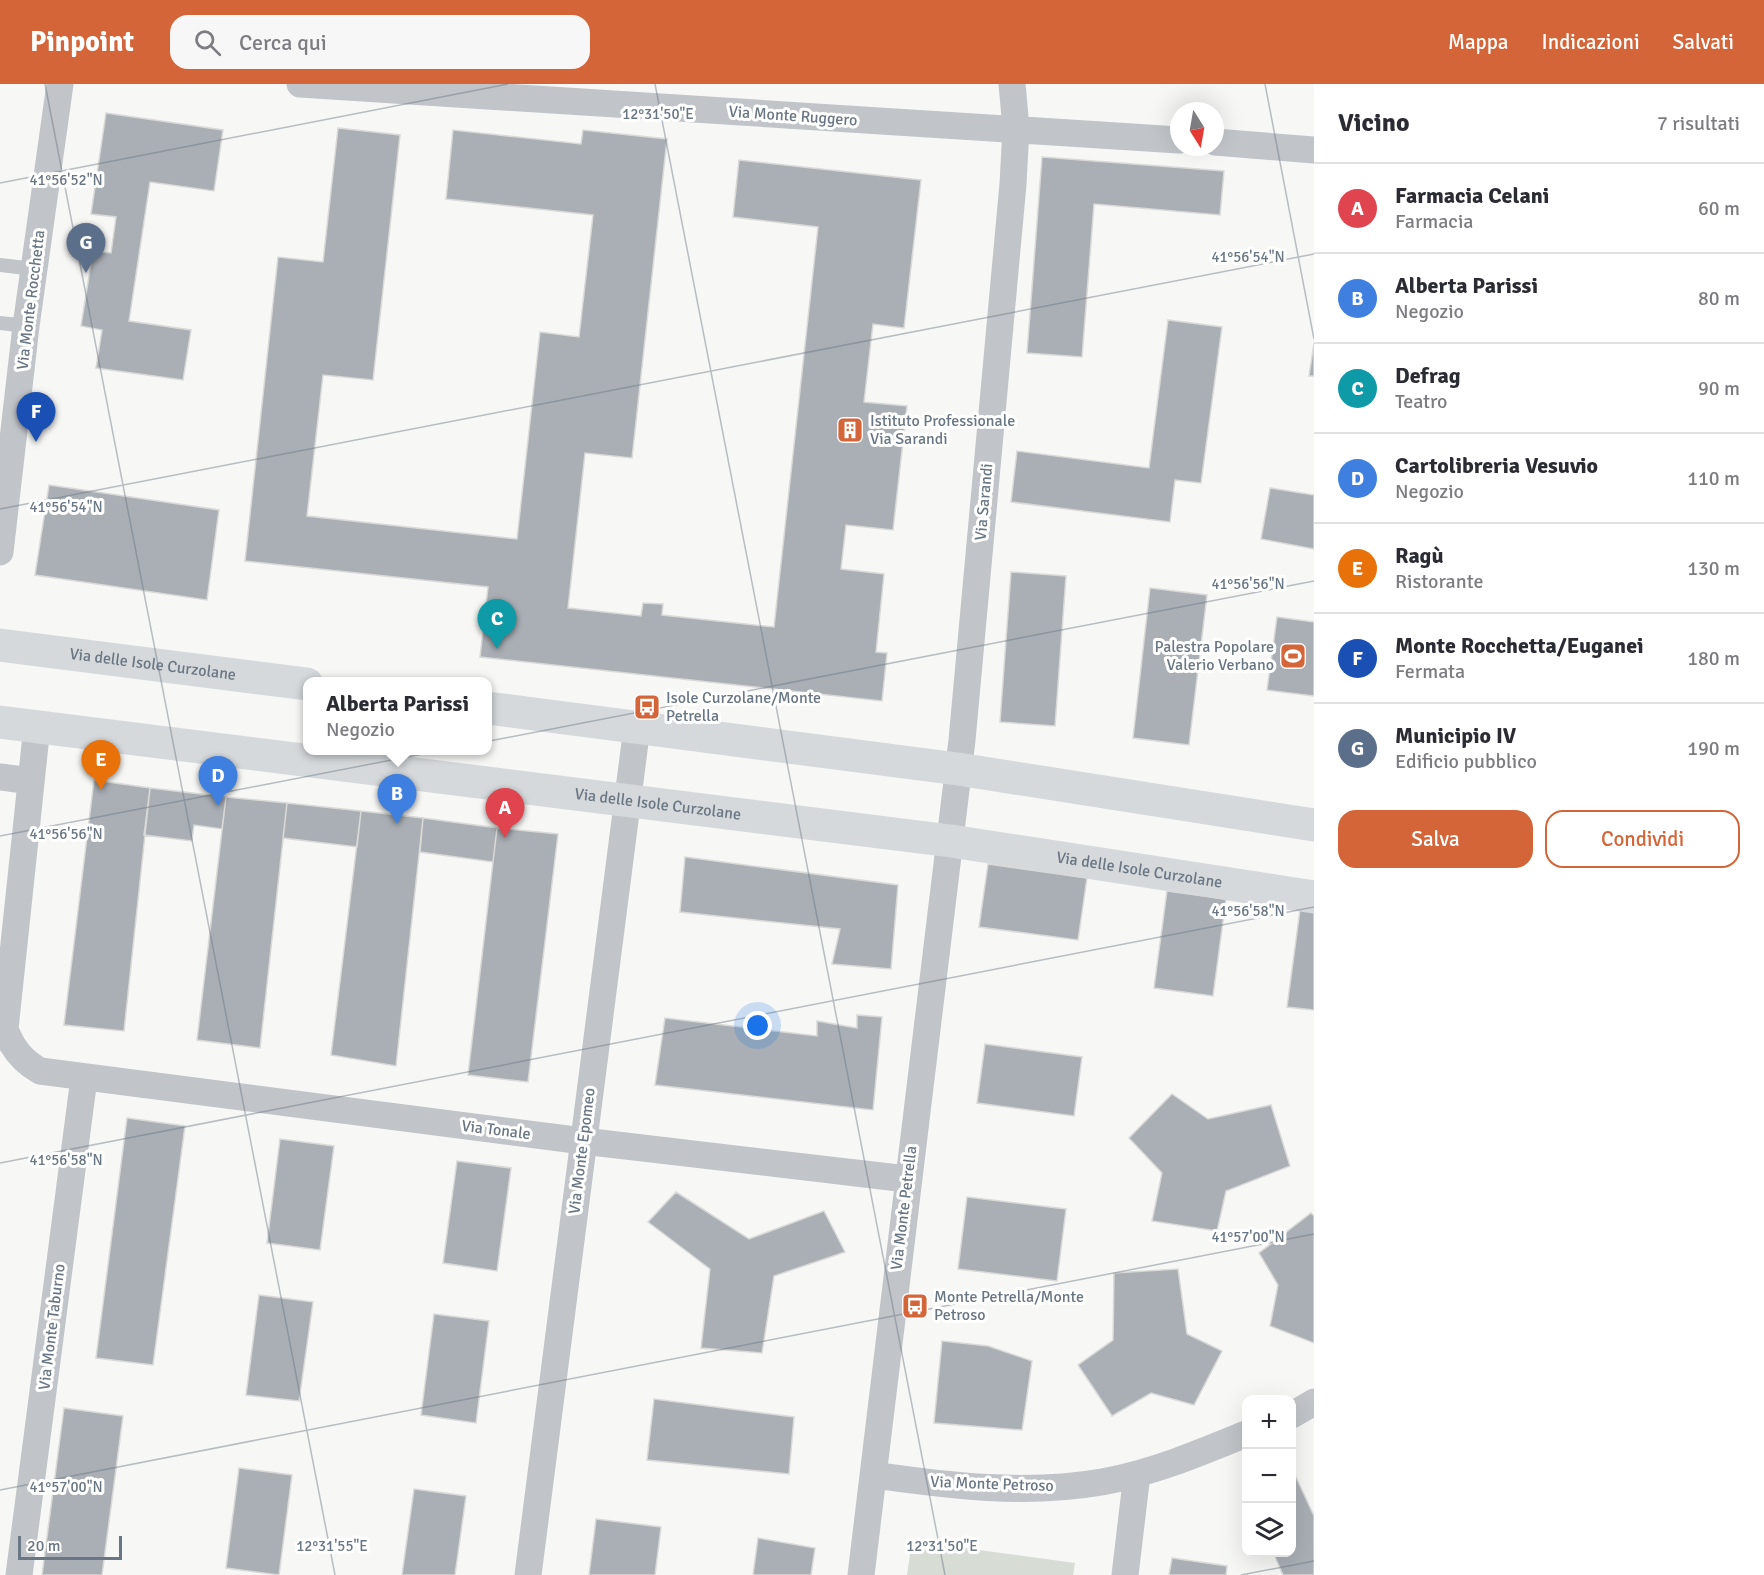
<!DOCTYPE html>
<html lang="it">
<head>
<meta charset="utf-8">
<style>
	:root { --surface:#fff; --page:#f7f7f7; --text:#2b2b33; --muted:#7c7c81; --line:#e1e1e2; --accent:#d46538 }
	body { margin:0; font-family:Signika,sans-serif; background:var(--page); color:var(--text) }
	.controls { position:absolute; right:18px; bottom:18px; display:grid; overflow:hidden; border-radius:12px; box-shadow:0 6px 24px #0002 }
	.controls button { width:54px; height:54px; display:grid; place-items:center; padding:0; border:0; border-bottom:2px solid var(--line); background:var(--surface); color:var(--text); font:30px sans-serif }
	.compass { position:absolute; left:1170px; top:18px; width:54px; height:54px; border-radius:50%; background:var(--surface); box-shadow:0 6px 24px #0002; rotate:169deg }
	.scale { position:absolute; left:18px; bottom:15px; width:104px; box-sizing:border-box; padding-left:6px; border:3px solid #697683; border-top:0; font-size:16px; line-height:21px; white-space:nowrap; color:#697683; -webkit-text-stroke:4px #fff; paint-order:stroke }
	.you { position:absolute; left:758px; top:942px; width:21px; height:21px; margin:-15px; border:4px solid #fff; border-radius:50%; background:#1a73e8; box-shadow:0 0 0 9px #1a73e833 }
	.badge { display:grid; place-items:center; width:39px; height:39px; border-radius:50%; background:var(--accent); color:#fff; font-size:20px; font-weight:700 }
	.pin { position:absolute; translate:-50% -50px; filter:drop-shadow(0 2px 3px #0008) }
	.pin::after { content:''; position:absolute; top:32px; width:21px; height:18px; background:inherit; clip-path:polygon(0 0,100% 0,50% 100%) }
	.popup { position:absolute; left:303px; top:593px; width:189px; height:78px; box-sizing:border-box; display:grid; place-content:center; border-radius:12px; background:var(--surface); filter:drop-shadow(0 2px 4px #0005); font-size:20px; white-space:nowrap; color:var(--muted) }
	.popup b { font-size:22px; color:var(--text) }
	.popup::after { content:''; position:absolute; left:50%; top:100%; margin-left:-12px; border:12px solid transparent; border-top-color:var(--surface) }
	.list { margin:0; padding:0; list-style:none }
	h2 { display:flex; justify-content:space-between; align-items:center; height:78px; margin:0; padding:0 24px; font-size:26px }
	h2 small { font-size:20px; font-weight:400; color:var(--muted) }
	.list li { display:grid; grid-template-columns:39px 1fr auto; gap:18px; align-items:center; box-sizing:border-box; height:90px; padding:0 24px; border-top:2px solid var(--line) }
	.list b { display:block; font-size:22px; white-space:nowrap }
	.list p { margin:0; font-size:20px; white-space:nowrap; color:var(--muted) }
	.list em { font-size:20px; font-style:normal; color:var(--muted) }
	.actions { display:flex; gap:12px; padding:18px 24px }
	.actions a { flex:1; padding:14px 0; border:2px solid var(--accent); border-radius:18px; text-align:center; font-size:21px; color:var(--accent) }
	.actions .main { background:var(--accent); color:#fff }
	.icon { flex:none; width:33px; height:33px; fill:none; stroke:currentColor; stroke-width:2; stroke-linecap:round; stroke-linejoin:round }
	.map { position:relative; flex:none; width:1314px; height:1491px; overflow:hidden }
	header { display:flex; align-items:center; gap:36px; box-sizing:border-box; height:84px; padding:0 30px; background:var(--accent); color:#fff }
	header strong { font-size:28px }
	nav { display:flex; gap:33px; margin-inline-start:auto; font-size:21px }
	.search { width:420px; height:54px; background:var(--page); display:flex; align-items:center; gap:15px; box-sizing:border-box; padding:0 21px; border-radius:18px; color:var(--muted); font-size:22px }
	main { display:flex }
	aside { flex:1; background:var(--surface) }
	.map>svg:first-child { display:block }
	.green { fill:#d7dcd4 }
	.building { fill:#a9afb5; stroke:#d9d9d7; stroke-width:1.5 }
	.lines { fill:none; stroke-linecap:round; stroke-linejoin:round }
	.lane { stroke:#c1c4c8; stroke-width:14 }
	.street { stroke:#c1c4c8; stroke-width:27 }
	.secondary { stroke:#d5d9dc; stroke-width:33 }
	.ticks { fill:none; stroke:#697683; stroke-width:1.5; stroke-opacity:0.45 }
	.labels { text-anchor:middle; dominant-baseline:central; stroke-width:6; stroke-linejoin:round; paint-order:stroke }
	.street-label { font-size:16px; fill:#697683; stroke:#fff }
	.poi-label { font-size:16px; fill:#697683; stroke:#fff; text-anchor:start }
	.ticks-label { font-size:15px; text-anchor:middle; fill:#697683; stroke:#fff; stroke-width:6; stroke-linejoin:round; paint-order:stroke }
</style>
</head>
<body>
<header>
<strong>Pinpoint</strong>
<div class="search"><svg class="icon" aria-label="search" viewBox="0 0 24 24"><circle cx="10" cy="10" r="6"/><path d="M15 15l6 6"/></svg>Cerca qui</div>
<nav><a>Mappa</a><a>Indicazioni</a><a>Salvati</a></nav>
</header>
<main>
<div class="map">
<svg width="1314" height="1491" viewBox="0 0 1314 1491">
	<rect width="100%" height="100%" fill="#f7f7f5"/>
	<path class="green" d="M 912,1457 L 1075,1479 L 1073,1491 L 907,1491 Z"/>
	<path class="building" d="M 106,29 L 223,46 L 214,107 L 150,98 L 129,237 L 191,246 L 183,296 L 96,284 L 102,246 L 81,242 L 93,167 L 111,169 L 116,133 L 91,130 Z
		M 338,44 L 400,51 L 373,296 L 323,291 L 307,432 L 517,455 L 540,248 L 579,253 L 593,131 L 446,115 L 453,46 L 581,60 L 583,46 L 667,55 L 632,374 L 585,369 L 568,524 L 641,532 L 643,519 L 663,520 L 662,531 L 774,543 L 818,143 L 733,133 L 739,76 L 921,96 L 904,244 L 873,240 L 864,318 L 907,322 L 893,446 L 846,441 L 841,485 L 884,490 L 876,568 L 887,569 L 882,617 L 480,573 L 488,503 L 245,477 L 278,173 L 323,178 Z
		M 1042,73 L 1224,87 L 1220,131 L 1094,120 L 1082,273 L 1027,269 Z
		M 1168,236 L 1222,243 L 1201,399 L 1175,396 L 1170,438 L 1011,418 L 1017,367 L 1149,384 Z
		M 1314,259 L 1314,292 L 1309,292 Z
		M 49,401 L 219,426 L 207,516 L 35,491 Z
		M 1270,404 L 1314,411 L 1314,465 L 1261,455 Z
		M 1011,488 L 1066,492 L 1055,642 L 1000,638 Z
		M 1150,504 L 1207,511 L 1189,661 L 1133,654 Z
		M 1277,533 L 1314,538 L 1314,612 L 1267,606 Z
		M 94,696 L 150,704 L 124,947 L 64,941 Z
		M 150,704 L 226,713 L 222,745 L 194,741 L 192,757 L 144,751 Z
		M 226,713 L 287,719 L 260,964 L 197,956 Z
		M 287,719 L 361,727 L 357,763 L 283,754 Z
		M 361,727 L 423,734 L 396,982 L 331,971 Z
		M 423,734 L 497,744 L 493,778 L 420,768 Z
		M 497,744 L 558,750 L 528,998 L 468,991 Z
		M 685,773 L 898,801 L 891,885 L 832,880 L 840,845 L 680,828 Z
		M 988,780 L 1087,794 L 1078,856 L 979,843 Z
		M 1167,807 L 1226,815 L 1213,912 L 1154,904 Z
		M 1300,826 L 1314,828 L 1314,926 L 1287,923 Z
		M 857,931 L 882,933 L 873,1026 L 655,1001 L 665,934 L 817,952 L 817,937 L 857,944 Z
		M 985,960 L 1082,973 L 1074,1032 L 977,1019 Z
		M 1172,1010 L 1208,1035 L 1271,1021 L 1290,1082 L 1226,1107 L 1217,1147 L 1152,1137 L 1162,1089 L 1129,1054 Z
		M 127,1034 L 185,1042 L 153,1281 L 96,1274 Z
		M 280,1055 L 334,1062 L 320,1166 L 267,1159 Z
		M 457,1077 L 511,1084 L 497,1187 L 443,1179 Z
		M 676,1108 L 749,1155 L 824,1127 L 845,1168 L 774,1192 L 762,1269 L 701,1264 L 710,1185 L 648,1138 Z
		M 967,1113 L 1066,1125 L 1057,1197 L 958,1185 Z
		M 1311,1129 L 1314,1132 L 1314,1259 L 1270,1242 L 1278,1201 L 1259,1169 Z
		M 1178,1185 L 1187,1250 L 1222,1267 L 1194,1321 L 1151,1309 L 1112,1332 L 1078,1281 L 1113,1256 L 1114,1189 Z
		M 259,1211 L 313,1218 L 299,1317 L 246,1311 Z
		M 434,1230 L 489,1237 L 476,1339 L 421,1331 Z
		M 942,1257 L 988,1262 L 1032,1277 L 1022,1346 L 934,1339 Z
		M 654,1315 L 794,1333 L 789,1390 L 647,1376 Z
		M 64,1324 L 123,1332 L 102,1491 L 42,1491 Z
		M 239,1384 L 292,1391 L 279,1491 L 226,1484 Z
		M 1295,1391 L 1314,1432 L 1314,1491 L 1283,1491 L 1273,1468 L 1292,1468 L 1292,1393 Z
		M 414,1405 L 466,1412 L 455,1491 L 402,1491 Z
		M 596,1435 L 661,1443 L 655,1491 L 589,1491 Z
		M 758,1454 L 815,1464 L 811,1491 L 753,1491 Z
		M 1172,1474 L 1227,1482 L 1226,1491 L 1169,1491 Z"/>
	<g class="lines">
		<path class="lane" d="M 0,181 L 34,185
			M 0,239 L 26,242"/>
		<path class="street" d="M 300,0 L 1179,56
			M 1215,58 L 1314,66
			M 0,468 L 26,242 L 60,0
			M 37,642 L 5,945 C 12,964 22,977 40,987 L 583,1057 L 907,1095
			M 0,693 L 31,697
			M 1292,1331 L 1314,1318
			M 874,1391 C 950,1402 1026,1411 1102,1398 C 1152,1389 1200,1369 1246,1350
			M 19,1491 L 84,994
			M 528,1491 L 637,643
			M 861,1491 L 962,656 L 1013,100 L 1016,44 L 1012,0
			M 1125,1491 L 1137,1390"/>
		<g class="secondary">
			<path id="s1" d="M 0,561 L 307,600"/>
			<path d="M 487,624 L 958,685 L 1314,741"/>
			<path id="s2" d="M 0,638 L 951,757 L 1314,813"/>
		</g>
	</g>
	<path class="ticks" d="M 45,0 L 335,1491M 655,0 L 945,1491M 1265,0 L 1314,255M 0,99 L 508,0M 0,425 L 1314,170M 0,752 L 1314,497M 0,1079 L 1314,823M 0,1406 L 1314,1150M 1241,1491 L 1314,1477"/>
	<defs>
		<symbol id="building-square" viewBox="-11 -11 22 22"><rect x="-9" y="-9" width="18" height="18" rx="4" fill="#d46538" stroke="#fff"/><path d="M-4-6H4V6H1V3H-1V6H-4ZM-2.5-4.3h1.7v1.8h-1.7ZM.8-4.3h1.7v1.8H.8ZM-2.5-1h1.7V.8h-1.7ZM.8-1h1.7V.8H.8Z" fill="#fff"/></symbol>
		<symbol id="stadium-square" viewBox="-11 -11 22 22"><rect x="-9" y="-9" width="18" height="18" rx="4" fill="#d46538" stroke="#fff"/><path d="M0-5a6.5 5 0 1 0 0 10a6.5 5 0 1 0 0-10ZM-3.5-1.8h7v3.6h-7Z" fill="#fff"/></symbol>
		<symbol id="bus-square" viewBox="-11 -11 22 22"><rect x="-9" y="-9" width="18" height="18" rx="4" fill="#d46538" stroke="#fff"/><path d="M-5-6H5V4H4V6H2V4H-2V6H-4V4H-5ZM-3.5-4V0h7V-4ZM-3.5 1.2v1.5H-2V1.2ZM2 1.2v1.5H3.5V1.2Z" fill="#fff"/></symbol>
	</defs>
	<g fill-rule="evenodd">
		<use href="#building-square" x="835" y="331" width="30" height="30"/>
		<use href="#stadium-square" x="1278" y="557" width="30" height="30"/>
		<use href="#bus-square" x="632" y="608" width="30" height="30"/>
		<use href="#bus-square" x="900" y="1207" width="30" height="30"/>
	</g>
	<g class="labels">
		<g class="street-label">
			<text transform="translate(793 32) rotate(4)">Via Monte Ruggero</text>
			<text transform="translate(31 216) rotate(-83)">Via Monte Rocchetta</text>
			<text transform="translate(984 418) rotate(-85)">Via Sarandi</text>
			<text stroke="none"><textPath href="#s1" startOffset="154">Via delle Isole Curzolane</textPath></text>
			<text stroke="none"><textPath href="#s2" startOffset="663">Via delle Isole Curzolane</textPath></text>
			<text stroke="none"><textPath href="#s2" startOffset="1149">Via delle Isole Curzolane</textPath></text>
			<text transform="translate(496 1046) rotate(7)">Via Tonale</text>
			<text transform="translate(582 1067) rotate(-83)">Via Monte Epomeo</text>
			<text transform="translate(904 1124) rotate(-83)">Via Monte Petrella</text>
			<text transform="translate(52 1243) rotate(-83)">Via Monte Taburno</text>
			<text transform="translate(992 1400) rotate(2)">Via Monte Petroso</text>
		</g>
		<g class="poi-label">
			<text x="870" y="337">Istituto Professionale<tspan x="870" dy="18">Via Sarandi</tspan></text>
			<text x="1274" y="563" text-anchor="end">Palestra Popolare<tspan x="1274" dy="18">Valerio Verbano</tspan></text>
			<text x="666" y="614">Isole Curzolane/Monte<tspan x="666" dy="18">Petrella</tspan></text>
			<text x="934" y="1213">Monte Petrella/Monte<tspan x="934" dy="18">Petroso</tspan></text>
		</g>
	</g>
	<g class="ticks-label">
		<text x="658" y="35">12°31'50"E</text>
		<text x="66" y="101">41°56'52"N</text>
		<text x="1248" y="178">41°56'54"N</text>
		<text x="66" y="428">41°56'54"N</text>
		<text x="1248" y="505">41°56'56"N</text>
		<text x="66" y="755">41°56'56"N</text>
		<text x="1248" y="832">41°56'58"N</text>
		<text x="66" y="1081">41°56'58"N</text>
		<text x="1248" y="1158">41°57'00"N</text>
		<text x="66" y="1408">41°57'00"N</text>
		<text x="332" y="1467">12°31'55"E</text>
		<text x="942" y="1467">12°31'50"E</text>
	</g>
</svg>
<div class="controls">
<button>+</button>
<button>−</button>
<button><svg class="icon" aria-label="layers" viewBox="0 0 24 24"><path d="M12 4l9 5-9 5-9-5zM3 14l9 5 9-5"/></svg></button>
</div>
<svg class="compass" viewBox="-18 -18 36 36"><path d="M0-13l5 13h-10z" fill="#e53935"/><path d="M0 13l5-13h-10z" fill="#7c7c81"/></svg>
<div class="scale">20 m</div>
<div class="you"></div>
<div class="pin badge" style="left:505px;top:754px;background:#e0444e">A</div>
<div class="pin badge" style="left:397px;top:740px;background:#3f7fe0">B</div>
<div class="popup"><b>Alberta Parissi</b>Negozio</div>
<div class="pin badge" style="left:497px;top:565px;background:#0f9aa8">C</div>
<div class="pin badge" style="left:218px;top:722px;background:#3f7fe0">D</div>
<div class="pin badge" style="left:101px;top:706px;background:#e8710a">E</div>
<div class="pin badge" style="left:36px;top:358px;background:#1a4fb4">F</div>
<div class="pin badge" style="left:86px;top:189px;background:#5c6f8a">G</div>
</div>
<aside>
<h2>Vicino<small>7 risultati</small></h2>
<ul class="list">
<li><span class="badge" style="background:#e0444e">A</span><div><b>Farmacia Celani</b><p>Farmacia</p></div><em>60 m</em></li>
<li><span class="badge" style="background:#3f7fe0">B</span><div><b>Alberta Parissi</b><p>Negozio</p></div><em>80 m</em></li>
<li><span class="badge" style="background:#0f9aa8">C</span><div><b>Defrag</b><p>Teatro</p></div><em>90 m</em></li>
<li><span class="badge" style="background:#3f7fe0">D</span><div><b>Cartolibreria Vesuvio</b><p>Negozio</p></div><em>110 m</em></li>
<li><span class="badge" style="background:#e8710a">E</span><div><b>Ragù</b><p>Ristorante</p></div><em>130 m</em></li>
<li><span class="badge" style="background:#1a4fb4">F</span><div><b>Monte Rocchetta/Euganei</b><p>Fermata</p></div><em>180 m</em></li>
<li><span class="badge" style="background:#5c6f8a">G</span><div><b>Municipio IV</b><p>Edificio pubblico</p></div><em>190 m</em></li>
</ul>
<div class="actions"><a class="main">Salva</a><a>Condividi</a></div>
</aside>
</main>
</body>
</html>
